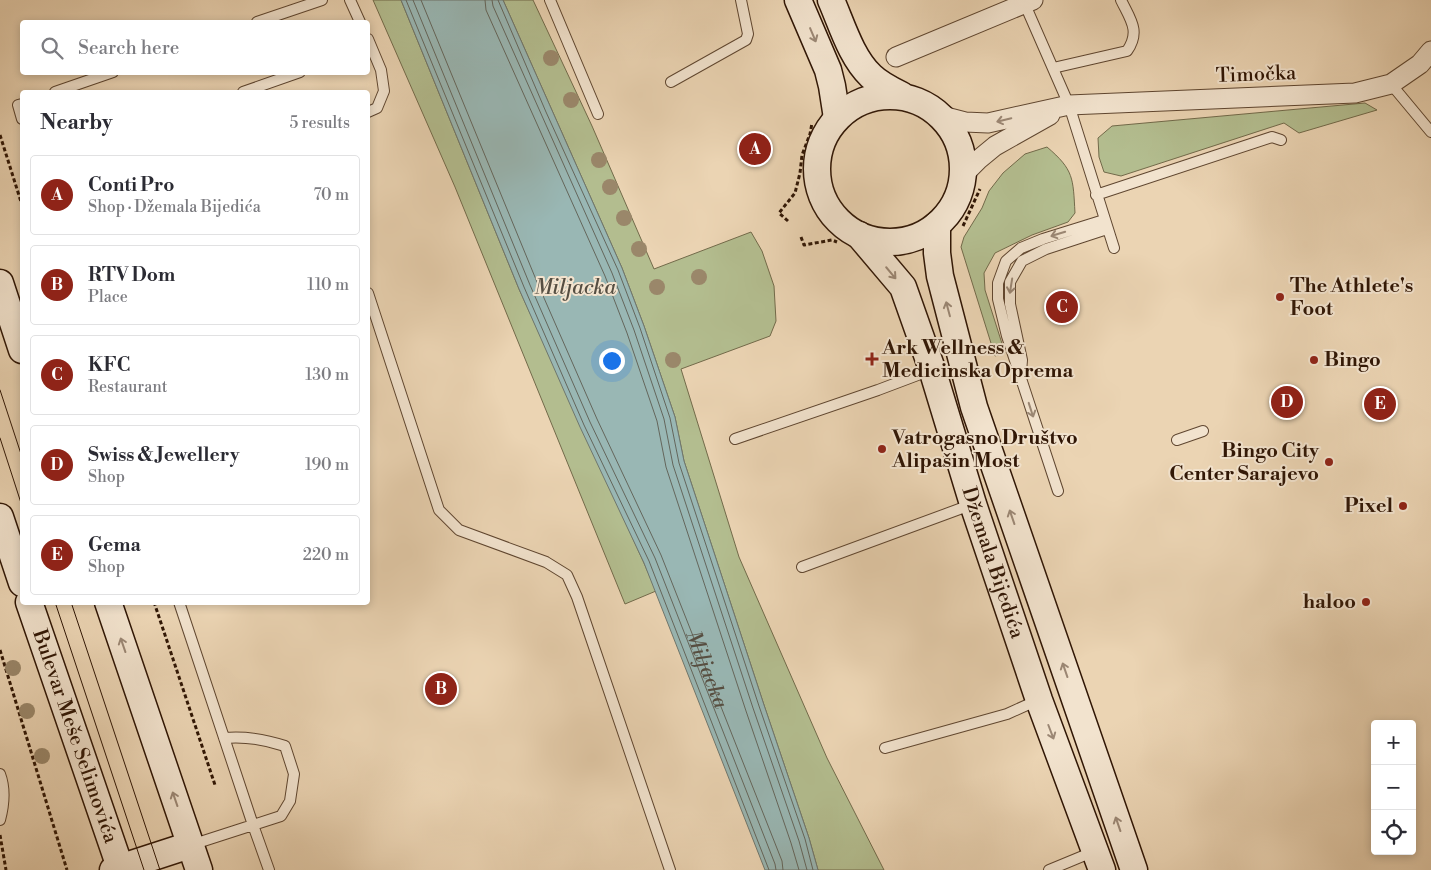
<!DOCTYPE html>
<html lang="en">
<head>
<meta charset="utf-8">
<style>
	:root { --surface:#fff; --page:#f7f7f7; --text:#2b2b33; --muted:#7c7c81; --line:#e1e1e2; --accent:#8f2418 }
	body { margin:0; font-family:"Libre Bodoni",serif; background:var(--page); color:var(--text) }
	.controls { position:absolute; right:15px; bottom:15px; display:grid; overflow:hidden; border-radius:5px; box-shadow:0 2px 8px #0003 }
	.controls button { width:45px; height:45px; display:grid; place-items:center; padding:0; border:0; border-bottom:1px solid var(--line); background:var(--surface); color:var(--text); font:25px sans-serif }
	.you { position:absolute; left:611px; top:360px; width:18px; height:18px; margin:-12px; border:4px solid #fff; border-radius:50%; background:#1a73e8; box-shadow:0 0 0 8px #1a73e833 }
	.badge { display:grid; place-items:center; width:32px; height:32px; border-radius:50%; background:var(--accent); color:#fff; font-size:16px; font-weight:700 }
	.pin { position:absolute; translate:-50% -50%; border:2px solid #fff; box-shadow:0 1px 5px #0006 }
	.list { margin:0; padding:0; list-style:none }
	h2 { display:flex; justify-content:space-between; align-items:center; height:65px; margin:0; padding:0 20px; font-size:21px }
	h2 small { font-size:16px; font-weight:400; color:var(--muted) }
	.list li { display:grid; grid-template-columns:32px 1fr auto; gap:15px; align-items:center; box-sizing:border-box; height:80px; margin:0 10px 10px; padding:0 10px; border:1px solid var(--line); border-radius:5px }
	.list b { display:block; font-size:19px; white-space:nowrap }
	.list p { margin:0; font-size:16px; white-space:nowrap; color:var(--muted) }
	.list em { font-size:16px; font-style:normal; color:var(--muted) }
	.icon { flex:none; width:28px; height:28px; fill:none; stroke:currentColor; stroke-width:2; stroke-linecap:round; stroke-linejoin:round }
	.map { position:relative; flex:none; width:1431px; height:870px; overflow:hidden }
	.search { position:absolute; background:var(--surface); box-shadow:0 2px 8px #0003; left:20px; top:20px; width:350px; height:55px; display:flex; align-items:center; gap:12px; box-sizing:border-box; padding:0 18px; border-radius:5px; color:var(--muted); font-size:19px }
	.panel { position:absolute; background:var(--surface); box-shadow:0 2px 8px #0003; left:20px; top:90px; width:350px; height:515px; border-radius:5px }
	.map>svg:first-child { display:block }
	.green { fill:#b3bd8f; stroke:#726a4a }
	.water { fill:#99b7b4; stroke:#6f776e }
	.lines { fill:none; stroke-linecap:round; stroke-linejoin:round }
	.shore { stroke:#64665c; stroke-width:1 }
	.lane-casing { stroke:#5f4630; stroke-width:12 }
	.street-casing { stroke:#5f4630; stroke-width:21 }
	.secondary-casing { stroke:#301605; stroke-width:29 }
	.path { stroke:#301605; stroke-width:3; stroke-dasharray:4 2.5; stroke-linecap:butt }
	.lane { stroke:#f2e3ce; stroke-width:10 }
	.street { stroke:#f2e3ce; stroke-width:19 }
	.secondary { stroke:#f2e3ce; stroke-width:26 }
	.tram { stroke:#301605; stroke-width:1 }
	.tree { fill:#9a876a }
	.oneway { stroke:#9b8774 }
	.poi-dot { fill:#8f2418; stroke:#f2e3ce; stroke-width:2 }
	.labels { text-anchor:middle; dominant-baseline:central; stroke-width:4; stroke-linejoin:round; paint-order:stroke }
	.street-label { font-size:20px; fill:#301605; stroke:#f2e3ce }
	.poi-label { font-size:20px; font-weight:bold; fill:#301605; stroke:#f2e3ce; text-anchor:start }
	.water-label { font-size:21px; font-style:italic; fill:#554e42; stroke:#f2e3ce }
</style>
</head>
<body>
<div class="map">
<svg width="1431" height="870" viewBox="0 0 1431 870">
	<rect width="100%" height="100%" fill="#ebd4b3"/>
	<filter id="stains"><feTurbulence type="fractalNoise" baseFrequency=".004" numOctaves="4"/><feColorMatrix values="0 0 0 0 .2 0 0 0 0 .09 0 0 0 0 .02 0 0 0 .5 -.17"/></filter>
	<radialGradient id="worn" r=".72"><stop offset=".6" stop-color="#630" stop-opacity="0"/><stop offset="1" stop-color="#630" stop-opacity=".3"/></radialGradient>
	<path class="green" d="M 373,0 L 401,0 L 519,289 L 644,563 L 656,591 L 625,604 L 455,187 Z
		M 503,0 L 533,0 L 592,126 L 654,269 L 751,232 L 762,251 L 774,286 L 776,321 L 770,336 L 681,369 L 739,557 L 827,758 L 884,870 L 818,870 L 809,838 L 764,705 L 684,461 L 675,417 L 644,326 L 622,268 Z
		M 1365,103 L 1377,110 L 1299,133 L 1284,123 L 1121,176 L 1104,172 L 1099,157 L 1098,138 L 1112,126 Z
		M 1047,147 C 1074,170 1073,178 1075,213 L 1068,222 L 1032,235 L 995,253 L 984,273 L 985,290 L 1005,353 L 995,356 L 961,247 L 964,237 L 982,208 L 989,191 L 1003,173 L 1025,154 Z"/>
	<path class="water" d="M 401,0 L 503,0 L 622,268 L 644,326 L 675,417 L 684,461 L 764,705 L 809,838 L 818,870 L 765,870 L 644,563 L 580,427 L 519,289 Z"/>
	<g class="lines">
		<g class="shore">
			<path d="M 406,0 L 524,287 L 584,425 L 649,561 L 769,870"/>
			<path d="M 413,0 L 530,285 L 590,422 L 655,558 L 775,864 L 776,870"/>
			<path id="s1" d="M 421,0 L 537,282 L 597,419 L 661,555 L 782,861 L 783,870"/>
			<path d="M 485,0 L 486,10 L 605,276 L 627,333 L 657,421 L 666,467 L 746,711 L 791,843 L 799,870"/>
			<path d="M 492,0 L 493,6 L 612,273 L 634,330 L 664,419 L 673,465 L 753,708 L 799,841 L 807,870"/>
			<path d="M 498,0 L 546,112 L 618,270 L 640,328 L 670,418 L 679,463 L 759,706 L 805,839 L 813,870"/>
		</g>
		<defs>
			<path id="lane" d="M 350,0 L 360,22
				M 550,0 L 598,114
				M 1023,0 L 1069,105 L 1114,248
				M 257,22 L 322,0
				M 368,39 L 381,70 L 384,91 L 377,108 L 368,112
				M 1053,68 L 1127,51 C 1141,31 1130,19 1121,0
				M 671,82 L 746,40 L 748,34 L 741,0
				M 1391,84 L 1431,132
				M 55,92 L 113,72
				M 243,92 L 300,72
				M 22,104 L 18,105 L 22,119
				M 1096,195 L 1272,137 L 1281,140
				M 368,293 L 439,510 L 459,530 L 546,562 L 567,575 L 577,597 L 670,870
				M 1021,372 L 1022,360 L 1010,304 L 1010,282 L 1022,261 L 1046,249 L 1107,229
				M 735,439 L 878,390 L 931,370
				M 1177,440 L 1203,431
				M 1058,491 L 1007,336 L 998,299 L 998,283 L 1006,261 L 1021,248 L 1043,239 L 1104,220
				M 802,567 L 973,504
				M 179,602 L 253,825 L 191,845
				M 224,738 C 245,736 264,739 285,746 L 294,774 L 290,801 L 281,816 L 253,825 L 269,870
				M 885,748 L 1007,714 L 1038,700
				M 0,774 C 6,790 4,805 0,820
				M 1049,870 L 1095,851"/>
			<path id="street" d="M 896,57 L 1033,0
				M 942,116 L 965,122 L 988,123 L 1069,105 L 1355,93 L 1391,84 L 1420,64 L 1431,51
				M 963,175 L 978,160 L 995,146 L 1050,115"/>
			<g id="secondary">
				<path d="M 798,0 L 828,70 L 832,86 L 837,118"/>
				<path d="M 831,0 C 842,25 851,57 871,76 C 879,84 891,90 901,95"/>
				<circle cx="890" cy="169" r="73"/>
				<path d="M 937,225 L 937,253 L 940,276 L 974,407 L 1134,870"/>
				<path id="s2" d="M 859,235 L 903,287 L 932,369 L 973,504 L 1039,700 L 1102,870"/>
				<path d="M 0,283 L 22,350"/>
				<path d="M 0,517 L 22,583"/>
				<path id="s3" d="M 29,602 L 121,870"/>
				<path d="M 108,602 L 199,870"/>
				<path d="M 113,870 L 190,845"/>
			</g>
		</defs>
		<use href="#lane" class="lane-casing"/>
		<use href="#street" class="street-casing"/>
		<use href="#secondary" class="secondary-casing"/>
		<path class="path" d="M 0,135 L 22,205
			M 788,221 L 779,213 L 795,193 L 800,173 L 802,155 L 810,134 L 812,123
			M 963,226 L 980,189
			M 801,237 L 804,245 L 832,240 L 837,242
			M 154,602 L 215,785
			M 0,650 L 67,870
			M 0,835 L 6,870"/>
		<use href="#lane" class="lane"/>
		<use href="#street" class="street"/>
		<use href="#secondary" class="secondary"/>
		<path class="tram" d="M 0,390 L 22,457
			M 0,438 L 22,506
			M 55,602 L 144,870
			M 71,602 L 160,870"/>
	</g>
	<g class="tree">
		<circle cx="551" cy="58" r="8"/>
		<circle cx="571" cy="100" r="8"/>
		<circle cx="599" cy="160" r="8"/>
		<circle cx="610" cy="187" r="8"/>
		<circle cx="624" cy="218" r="8"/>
		<circle cx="639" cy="249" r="8"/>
		<circle cx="699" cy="277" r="8"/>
		<circle cx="657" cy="287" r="8"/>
		<circle cx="673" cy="360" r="8"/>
		<circle cx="13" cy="668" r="8"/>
		<circle cx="27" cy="711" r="8"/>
		<circle cx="42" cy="756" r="8"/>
	</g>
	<defs><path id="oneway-shaft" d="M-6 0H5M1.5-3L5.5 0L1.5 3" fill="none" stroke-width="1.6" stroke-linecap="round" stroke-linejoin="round" transform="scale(1.25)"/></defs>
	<g class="oneway">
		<use href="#oneway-shaft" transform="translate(813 35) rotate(67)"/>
		<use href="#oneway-shaft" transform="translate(1004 120) rotate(167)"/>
		<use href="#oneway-shaft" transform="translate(1058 234) rotate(163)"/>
		<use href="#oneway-shaft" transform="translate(891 273) rotate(50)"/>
		<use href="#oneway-shaft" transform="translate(1011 286) rotate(99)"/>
		<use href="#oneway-shaft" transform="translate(948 309) rotate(-105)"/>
		<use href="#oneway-shaft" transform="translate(1031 410) rotate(72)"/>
		<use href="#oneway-shaft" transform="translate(1012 517) rotate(-109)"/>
		<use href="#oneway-shaft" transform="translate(123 645) rotate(-109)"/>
		<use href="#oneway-shaft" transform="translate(1065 670) rotate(-109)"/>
		<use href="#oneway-shaft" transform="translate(1051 732) rotate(69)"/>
		<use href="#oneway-shaft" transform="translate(175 799) rotate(-109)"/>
		<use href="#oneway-shaft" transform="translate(1118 824) rotate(-109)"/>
	</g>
	<g class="poi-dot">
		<circle cx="1280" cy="297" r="5"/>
		<path d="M869.5 351.5h5v5h5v5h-5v5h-5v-5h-5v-5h5z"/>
		<circle cx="1314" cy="360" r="5"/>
		<circle cx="882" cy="449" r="5"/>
		<circle cx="1329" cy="462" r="5"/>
		<circle cx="1403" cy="506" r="5"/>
		<circle cx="1366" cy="602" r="5"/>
	</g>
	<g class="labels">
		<g class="street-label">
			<text transform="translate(1256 75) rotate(-2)">Timočka</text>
			<text stroke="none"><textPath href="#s2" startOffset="358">Džemala Bijedića</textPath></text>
			<text stroke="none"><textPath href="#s3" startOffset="142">Bulevar Meše Selimovića</textPath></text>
		</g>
		<g class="poi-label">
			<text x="1290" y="286">The Athlete's<tspan x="1290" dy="23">Foot</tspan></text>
			<text x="882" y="348">Ark Wellness &amp;<tspan x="882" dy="23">Medicinska Oprema</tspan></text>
			<text x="1324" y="360">Bingo</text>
			<text x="892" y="438">Vatrogasno Društvo<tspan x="892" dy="23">Alipašin Most</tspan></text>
			<text x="1319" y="451" text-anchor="end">Bingo City<tspan x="1319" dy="23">Center Sarajevo</tspan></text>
			<text x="1393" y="506" text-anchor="end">Pixel</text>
			<text x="1356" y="602" text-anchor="end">haloo</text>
		</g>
		<g class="water-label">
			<text x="575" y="288">Miljacka</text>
			<text stroke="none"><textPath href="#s1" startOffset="728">Miljacka</textPath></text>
		</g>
	</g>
	<rect width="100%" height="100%" filter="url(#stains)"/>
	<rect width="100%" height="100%" fill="url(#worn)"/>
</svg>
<div class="controls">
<button>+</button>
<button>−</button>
<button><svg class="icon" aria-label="locate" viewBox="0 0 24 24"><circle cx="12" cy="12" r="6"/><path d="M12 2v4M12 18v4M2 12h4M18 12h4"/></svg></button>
</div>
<div class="you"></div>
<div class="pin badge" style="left:755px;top:149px">A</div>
<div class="pin badge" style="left:441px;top:689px">B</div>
<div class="pin badge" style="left:1062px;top:307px">C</div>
<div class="pin badge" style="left:1287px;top:402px">D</div>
<div class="pin badge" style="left:1380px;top:404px">E</div>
<div class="search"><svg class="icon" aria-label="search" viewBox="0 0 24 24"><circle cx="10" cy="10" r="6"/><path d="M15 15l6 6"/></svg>Search here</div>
<section class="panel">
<h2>Nearby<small>5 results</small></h2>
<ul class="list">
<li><span class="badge">A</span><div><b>Conti Pro</b><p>Shop · Džemala Bijedića</p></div><em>70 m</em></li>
<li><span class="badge">B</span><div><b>RTV Dom</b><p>Place</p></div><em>110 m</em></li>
<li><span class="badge">C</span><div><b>KFC</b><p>Restaurant</p></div><em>130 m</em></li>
<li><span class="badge">D</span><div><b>Swiss &amp; Jewellery</b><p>Shop</p></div><em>190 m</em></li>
<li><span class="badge">E</span><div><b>Gema</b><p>Shop</p></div><em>220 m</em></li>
</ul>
</section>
</div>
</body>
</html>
